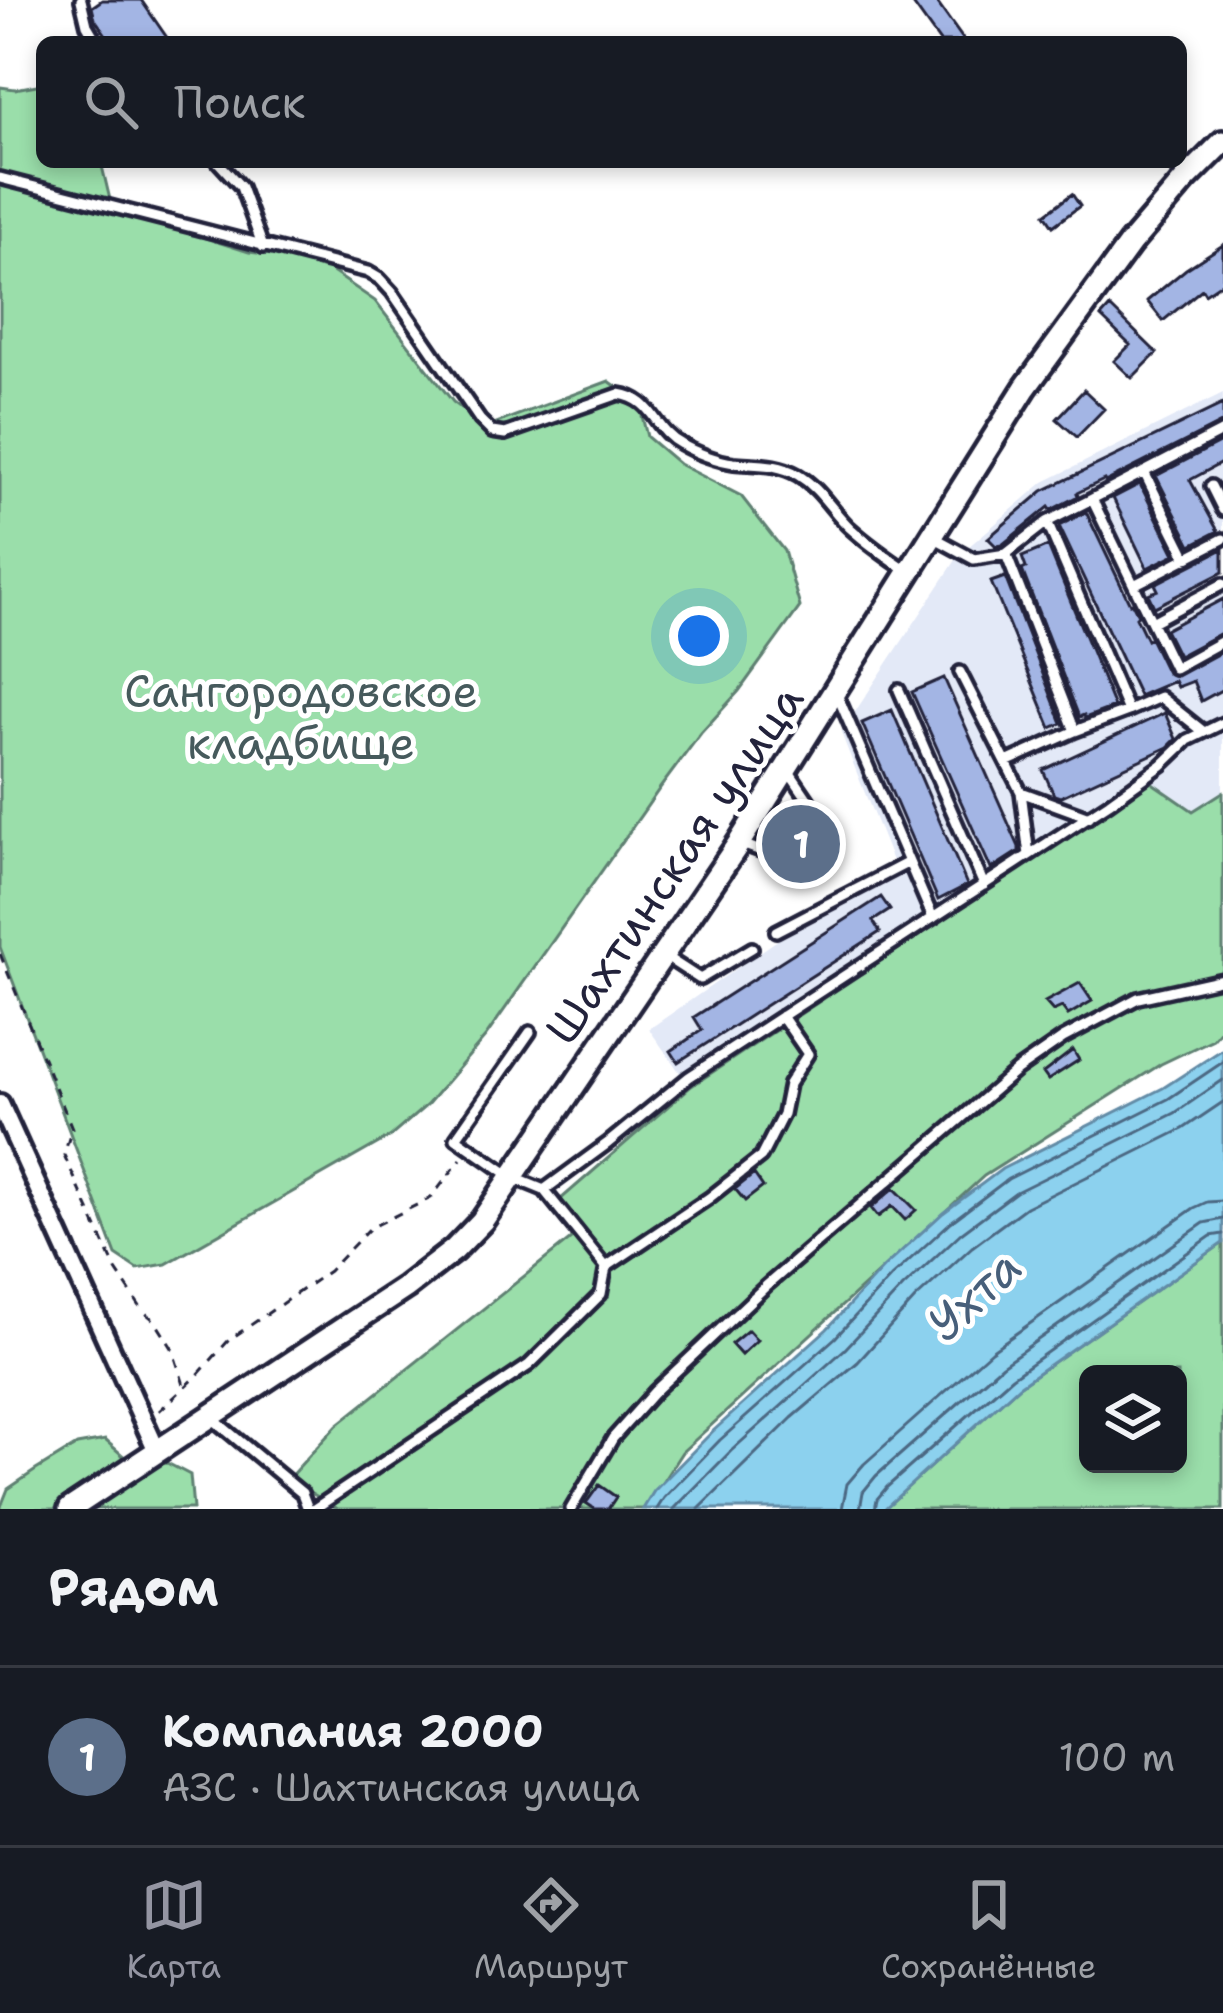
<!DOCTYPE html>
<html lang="ru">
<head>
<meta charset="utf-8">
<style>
	:root { --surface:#171b24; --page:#20242c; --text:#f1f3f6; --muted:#9ea1a6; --line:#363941; --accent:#9495a2 }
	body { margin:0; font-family:"Shantell Sans",sans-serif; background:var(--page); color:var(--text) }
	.controls { position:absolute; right:36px; bottom:36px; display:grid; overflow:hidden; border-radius:18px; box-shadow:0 6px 18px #0003 }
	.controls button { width:108px; height:108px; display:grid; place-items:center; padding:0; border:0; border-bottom:3px solid var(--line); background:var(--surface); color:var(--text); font:60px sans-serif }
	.you { position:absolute; left:699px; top:636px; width:42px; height:42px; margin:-30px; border:9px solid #fff; border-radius:50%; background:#1a73e8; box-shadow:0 0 0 18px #1a73e833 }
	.badge { display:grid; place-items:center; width:78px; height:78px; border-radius:50%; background:var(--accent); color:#fff; font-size:39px; font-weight:700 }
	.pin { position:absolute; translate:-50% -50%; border:6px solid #fff; box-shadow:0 3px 12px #0006 }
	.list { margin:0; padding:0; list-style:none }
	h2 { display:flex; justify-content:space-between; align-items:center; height:156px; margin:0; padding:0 48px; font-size:51px }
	h2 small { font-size:39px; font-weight:400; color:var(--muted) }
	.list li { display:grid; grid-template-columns:78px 1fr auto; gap:36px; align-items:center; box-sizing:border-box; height:180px; padding:0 48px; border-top:3px solid var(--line) }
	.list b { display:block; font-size:45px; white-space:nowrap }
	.list p { margin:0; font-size:39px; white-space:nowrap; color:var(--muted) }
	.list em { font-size:39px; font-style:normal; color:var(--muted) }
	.icon { flex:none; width:66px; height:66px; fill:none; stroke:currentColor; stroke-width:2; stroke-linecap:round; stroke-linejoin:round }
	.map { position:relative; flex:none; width:1223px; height:1509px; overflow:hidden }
	.search { position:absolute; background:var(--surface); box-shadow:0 6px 18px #0003; left:36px; right:36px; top:36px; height:132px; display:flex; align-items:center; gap:30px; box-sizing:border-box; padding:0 42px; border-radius:18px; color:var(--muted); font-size:45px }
	.sheet { height:336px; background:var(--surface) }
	nav { display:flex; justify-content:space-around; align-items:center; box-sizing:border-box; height:168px; border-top:3px solid var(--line); background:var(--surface); font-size:33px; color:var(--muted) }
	nav a { display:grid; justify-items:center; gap:6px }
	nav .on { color:var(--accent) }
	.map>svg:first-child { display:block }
	.built { fill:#e3e9f7 }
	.green { fill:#9adeaa; stroke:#5e8072; stroke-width:3; fill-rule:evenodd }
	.water { fill:#8cd1ee; stroke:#628ba6; stroke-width:3 }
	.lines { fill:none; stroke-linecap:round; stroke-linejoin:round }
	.shore { stroke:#4c6883; stroke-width:3 }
	.building { fill:#a3b5e4; stroke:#22223b; stroke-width:3 }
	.service-casing { stroke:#22223b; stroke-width:18 }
	.minor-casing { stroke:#22223b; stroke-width:26 }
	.tertiary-casing { stroke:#22223b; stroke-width:30 }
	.path { stroke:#22223b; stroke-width:3; stroke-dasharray:9 9; stroke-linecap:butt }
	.service { stroke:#fff; stroke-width:9 }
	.minor { stroke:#fff; stroke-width:16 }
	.tertiary { stroke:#fff; stroke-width:21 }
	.labels { text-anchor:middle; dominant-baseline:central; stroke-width:10; stroke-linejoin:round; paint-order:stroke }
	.park-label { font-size:45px; fill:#465a5c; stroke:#fff }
	.street-label { font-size:45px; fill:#22223b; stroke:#fff }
	.water-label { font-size:48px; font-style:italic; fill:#475f7a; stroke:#fff }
</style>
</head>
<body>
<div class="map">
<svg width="1223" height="1509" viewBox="0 0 1223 1509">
	<rect width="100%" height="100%" fill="#fff"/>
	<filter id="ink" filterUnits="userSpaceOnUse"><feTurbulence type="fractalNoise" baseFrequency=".00833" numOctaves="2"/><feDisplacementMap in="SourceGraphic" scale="24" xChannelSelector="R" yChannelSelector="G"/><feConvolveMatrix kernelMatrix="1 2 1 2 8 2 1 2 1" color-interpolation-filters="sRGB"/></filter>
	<g filter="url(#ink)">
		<path class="built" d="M 1223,393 L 1223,792 L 1193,811 L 1150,782 L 690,1087 L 649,1029 L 892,861 L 841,733 L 960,554 L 1044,482 Z"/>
		<path class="green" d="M 42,84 L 42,162 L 101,162 L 112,208 L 249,252 L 315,260 L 375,301 L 453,402 L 486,427 L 609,381 L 639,403 L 647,437 L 679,464 L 741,496 L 784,551 L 800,607 L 739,691 L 701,733 L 660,788 L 486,1036 L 427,1105 L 391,1136 L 166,1264 L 137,1269 L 116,1255 L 0,947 L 0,87 L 15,89 Z
			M 1151,782 L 1193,811 L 1223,792 L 1223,1027 L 1213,1039 L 1161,1064 L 984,1176 L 682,1452 L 645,1509 L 338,1509 L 288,1479 L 337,1425 L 576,1235 L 553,1206 L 690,1087 Z
			M 1223,1243 L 1223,1509 L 884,1509 L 1019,1386 ZM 1088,1374 L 1178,1374 L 1178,1464 L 1088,1464 Z
			M 105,1440 L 136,1467 L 167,1463 L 190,1475 L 193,1509 L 0,1509 L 8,1489 L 36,1470 L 77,1445 Z"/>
		<path class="water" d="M 1223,1049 L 1223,1243 L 1019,1386 L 884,1509 L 643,1509 L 654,1491 L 712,1432 L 827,1329 L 884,1267 L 943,1213 L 1002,1169 L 1163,1088 Z"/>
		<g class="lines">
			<path class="shore" d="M 657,1509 L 664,1498 L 720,1440 L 835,1338 L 892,1276 L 951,1222 L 1008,1179 L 1168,1099 L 1223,1062
				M 674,1509 L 731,1451 L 845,1349 L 903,1287 L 961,1233 L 1016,1192 L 1175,1113 L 1223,1080
				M 699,1509 L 792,1418 L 858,1362 L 915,1299 L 972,1247 L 1026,1207 L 1183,1129 L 1223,1102
				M 842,1509 L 847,1484 L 864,1464 L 991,1351 L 1194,1208 L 1207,1202 L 1223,1201
				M 860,1509 L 863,1492 L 876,1476 L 1002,1365 L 1204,1223 L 1223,1219
				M 875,1509 L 877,1499 L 887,1487 L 1012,1377 L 1211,1236 L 1223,1234"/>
		</g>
		<path class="building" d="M 102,0 L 141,0 L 170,42 L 111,42 L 95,19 L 92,7 Z
			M 910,0 L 935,0 L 965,42 L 940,42 Z
			M 1072,194 L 1080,206 L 1053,226 L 1045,214 Z
			M 1223,245 L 1223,282 L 1205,294 L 1202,289 L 1163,321 L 1147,301 L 1186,269 Z
			M 1110,307 L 1157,353 L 1132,378 L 1114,361 L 1130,345 L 1101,317 Z
			M 1084,390 L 1104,409 L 1077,437 L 1057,419 Z
			M 1223,404 L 1223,422 L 1105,482 L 1104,480 L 1077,493 L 1078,496 L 1051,510 L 1049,507 L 1002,545 L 996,546 L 988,538 L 1043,491 Z
			M 1223,441 L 1223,462 L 1190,480 L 1218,531 L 1191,545 L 1156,476 Z
			M 1140,484 L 1175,554 L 1147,568 L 1113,498 Z
			M 1086,512 L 1130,604 L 1132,603 L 1138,615 L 1136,617 L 1147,640 L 1150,638 L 1167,673 L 1177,676 L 1223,651 L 1223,689 L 1201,701 L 1193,681 L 1177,687 L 1174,681 L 1139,696 L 1059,526 Z
			M 1048,546 L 1114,707 L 1085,718 L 1084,715 L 1079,717 L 1022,570 L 1026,568 L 1022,557 Z
			M 1223,549 L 1223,572 L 1154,607 L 1148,594 L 1158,590 L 1155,584 Z
			M 1005,577 L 1062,723 L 1051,728 L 991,582 Z
			M 1223,599 L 1223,632 L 1178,656 L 1165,630 Z
			M 944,678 L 1019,847 L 1019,851 L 991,869 L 912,692 Z
			M 892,710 L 967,885 L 938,900 L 862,723 Z
			M 1165,713 L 1176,739 L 1168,747 L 1060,797 L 1054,795 L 1043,770 Z
			M 805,824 L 820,834 L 798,867 L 782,856 Z
			M 881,897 L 890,910 L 873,921 L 880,932 L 678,1062 L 671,1051 L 702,1030 L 694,1017 Z
			M 1080,983 L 1092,1001 L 1068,1015 L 1062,1007 L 1053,1011 L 1045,1002 Z
			M 1073,1050 L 1079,1060 L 1048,1080 L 1043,1073 Z
			M 754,1174 L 763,1187 L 745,1201 L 735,1189 Z
			M 894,1188 L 916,1210 L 905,1220 L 892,1206 L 878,1217 L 871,1208 Z
			M 748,1330 L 757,1340 L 741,1355 L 731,1344 Z
			M 599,1485 L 616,1497 L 608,1509 L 595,1509 L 586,1503 Z"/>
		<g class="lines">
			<defs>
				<path id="service" d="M 81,0 L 87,25 L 97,42
					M 218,162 L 241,187 L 263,247
					M 0,178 L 368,272 L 380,279 L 392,292 L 480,420 L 492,432 L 505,434 L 619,394 C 654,399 653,429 681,444 C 696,453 718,461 734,463 C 756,465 778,463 798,475 C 820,488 832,511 850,528 C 869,545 889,559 910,573
					M 1144,472 L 1187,558
					M 1211,486 L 1223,510
					M 1092,499 L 1223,431
					M 1047,522 L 1092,499 L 1174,668 L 1223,641
					M 935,538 L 974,559 L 1006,554 L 1075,731 L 1006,762
					M 1006,554 L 1047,522 L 1128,711 L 1075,731
					M 1134,585 L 1223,539
					M 1152,622 L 1223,584
					M 960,672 L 1021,792 L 1029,855
					M 899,690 L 984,885
					M 836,692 L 933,918
					M 1128,711 L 1160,697 L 1204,732
					M 1021,792 L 1089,817
					M 739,843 L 772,855 L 809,801 L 788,770
					M 776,931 L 909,862
					M 663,955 L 700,979 L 752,948
					M 530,1032 L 456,1138 L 512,1177 L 544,1190 L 608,1143 L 689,1077 L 1109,803 L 1162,765 L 1188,740 L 1223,723
					M 606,1267 L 709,1198 L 761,1157 L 783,1114 L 789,1084 L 808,1054 L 782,1016
					M 213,1419 L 302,1493 L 308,1509
					M 314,1509 L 529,1365 L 601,1294 L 606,1267 L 544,1190
					M 571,1509 L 613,1438 L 655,1391 L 766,1286 L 1017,1070 L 1063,1038 L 1138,998 L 1223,979"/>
				<path id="minor" d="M 0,1104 L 157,1451"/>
				<path id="tertiary" d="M 70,1509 L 406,1287 L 454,1250 L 482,1221 L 739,843 L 1025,388 L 1130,244 L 1185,180 L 1223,142"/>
			</defs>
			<use href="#service" class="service-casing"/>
			<use href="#minor" class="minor-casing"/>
			<use href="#tertiary" class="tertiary-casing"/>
			<path class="path" d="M 0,954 L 72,1128 L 64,1155 L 116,1270 L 143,1311 L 155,1321 L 172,1348 L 185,1388
				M 159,1411 L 195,1378 L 229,1340 L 329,1271 L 370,1228 L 431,1198 L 461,1159"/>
			<use href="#service" class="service"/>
			<use href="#minor" class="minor"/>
			<use href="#tertiary" class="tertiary"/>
		</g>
	</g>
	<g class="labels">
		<g class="park-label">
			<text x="301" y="691">Сангородовское<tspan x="301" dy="52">кладбище</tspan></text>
		</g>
		<g class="street-label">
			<text transform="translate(674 864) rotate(-56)">Шахтинская улица</text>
		</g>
		<g class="water-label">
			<text transform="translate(974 1295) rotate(-43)">Ухта</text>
		</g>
	</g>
</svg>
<div class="controls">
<button><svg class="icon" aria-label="layers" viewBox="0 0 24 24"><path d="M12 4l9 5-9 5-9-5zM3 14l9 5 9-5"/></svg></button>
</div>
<div class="you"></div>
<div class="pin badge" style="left:801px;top:844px;background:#5c6f8a">1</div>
<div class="search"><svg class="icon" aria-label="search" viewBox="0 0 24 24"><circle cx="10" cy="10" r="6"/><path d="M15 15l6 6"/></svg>Поиск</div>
</div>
<section class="sheet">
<h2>Рядом<small></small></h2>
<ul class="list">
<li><span class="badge" style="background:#5c6f8a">1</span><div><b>Компания 2000</b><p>АЗС · Шахтинская улица</p></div><em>100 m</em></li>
</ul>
</section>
<nav>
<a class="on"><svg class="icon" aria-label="map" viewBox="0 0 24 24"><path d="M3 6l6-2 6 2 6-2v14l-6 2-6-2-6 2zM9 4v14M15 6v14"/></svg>Карта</a>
<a><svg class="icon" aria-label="directions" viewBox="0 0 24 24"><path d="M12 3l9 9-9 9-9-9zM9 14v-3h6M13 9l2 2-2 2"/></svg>Маршрут</a>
<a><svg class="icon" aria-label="saved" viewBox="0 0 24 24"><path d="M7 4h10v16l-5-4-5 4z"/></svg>Сохранённые</a>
</nav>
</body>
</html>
